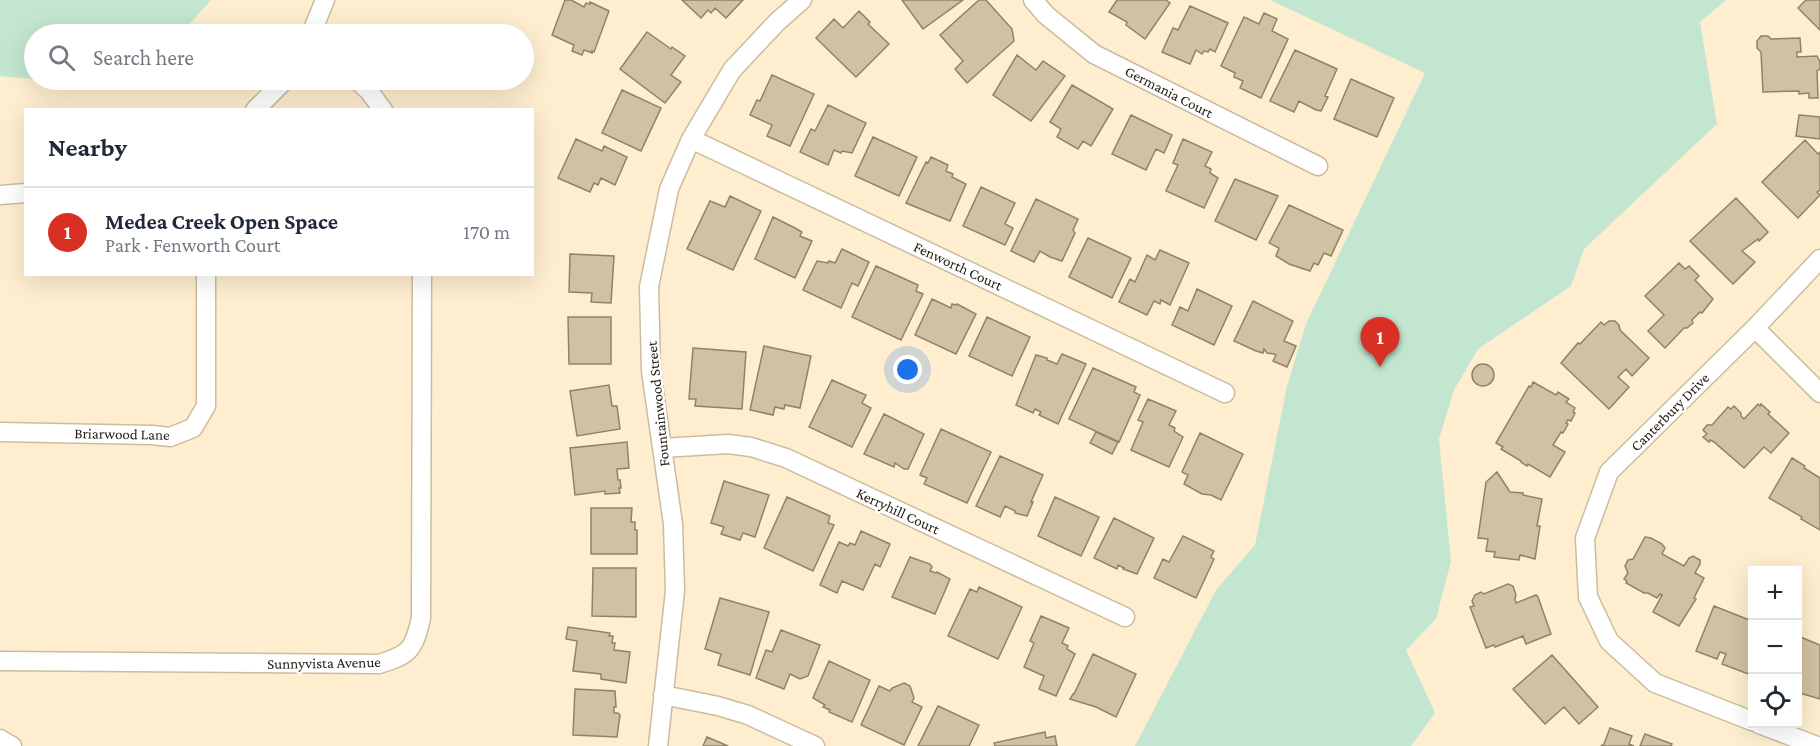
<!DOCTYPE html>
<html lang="en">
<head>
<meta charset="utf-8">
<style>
	:root { --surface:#fff; --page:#f2f2f3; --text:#1f2937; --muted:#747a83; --line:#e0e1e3; --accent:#d93025 }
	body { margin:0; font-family:"Crimson Pro",serif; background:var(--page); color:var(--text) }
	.controls { position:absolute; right:18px; bottom:18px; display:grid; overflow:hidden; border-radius:0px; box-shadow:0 6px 24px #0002 }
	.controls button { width:54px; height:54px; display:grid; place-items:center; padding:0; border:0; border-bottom:2px solid var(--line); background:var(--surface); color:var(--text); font:30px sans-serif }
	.you { position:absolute; left:908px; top:370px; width:21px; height:21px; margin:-15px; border:4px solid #fff; border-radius:50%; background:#1a73e8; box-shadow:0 0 0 9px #1a73e833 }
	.badge { display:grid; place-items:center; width:39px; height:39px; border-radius:50%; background:var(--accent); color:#fff; font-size:20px; font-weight:700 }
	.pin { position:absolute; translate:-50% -50px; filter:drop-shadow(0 2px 3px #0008) }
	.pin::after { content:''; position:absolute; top:32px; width:21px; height:18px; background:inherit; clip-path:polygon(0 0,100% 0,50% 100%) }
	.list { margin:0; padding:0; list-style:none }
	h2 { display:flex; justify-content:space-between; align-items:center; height:78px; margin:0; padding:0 24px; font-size:26px }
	h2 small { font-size:20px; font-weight:400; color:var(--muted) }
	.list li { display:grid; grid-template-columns:39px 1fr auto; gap:18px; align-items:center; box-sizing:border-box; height:90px; padding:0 24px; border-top:2px solid var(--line) }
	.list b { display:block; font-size:22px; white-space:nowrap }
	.list p { margin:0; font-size:20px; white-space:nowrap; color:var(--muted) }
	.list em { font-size:20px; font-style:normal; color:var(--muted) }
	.icon { flex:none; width:33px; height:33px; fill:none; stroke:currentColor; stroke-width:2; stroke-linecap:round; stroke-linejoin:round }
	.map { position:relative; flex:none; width:1820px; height:746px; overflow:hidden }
	.search { position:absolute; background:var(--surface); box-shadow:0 6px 24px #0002; left:24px; top:24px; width:510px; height:66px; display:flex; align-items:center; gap:15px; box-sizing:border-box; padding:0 21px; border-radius:33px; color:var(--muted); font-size:22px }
	.panel { position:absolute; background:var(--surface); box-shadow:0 6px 24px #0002; left:24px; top:108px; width:510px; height:168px; border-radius:0px }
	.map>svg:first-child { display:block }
	.green { fill:#c3e6d0 }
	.building { fill:#d1c1a3; stroke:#918266; stroke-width:1.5 }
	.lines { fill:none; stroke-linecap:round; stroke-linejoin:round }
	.street-casing { stroke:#ccbc9e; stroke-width:21 }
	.street { stroke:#fff; stroke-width:18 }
	.labels { text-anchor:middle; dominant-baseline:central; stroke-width:5; stroke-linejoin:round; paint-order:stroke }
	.street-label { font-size:15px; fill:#211b10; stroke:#fff }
</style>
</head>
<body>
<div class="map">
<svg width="1820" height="746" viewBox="0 0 1820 746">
	<rect width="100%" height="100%" fill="#feeecf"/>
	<path class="green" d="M 0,0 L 211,0 L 186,28 L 174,34 L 34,34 L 34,79 L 0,76 Z
		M 1270,0 L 1726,0 L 1700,22 L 1717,124 L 1584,249 L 1571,286 L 1478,349 L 1454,390 L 1439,439 L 1451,561 L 1436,619 L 1406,650 L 1435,713 L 1411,746 L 1135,746 L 1216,590 L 1255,545 L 1287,386 L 1306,324 L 1425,73 Z"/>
	<path class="building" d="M 565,0 L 571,0 L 584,7 L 586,3 L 590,4 L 590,2 L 609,11 L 594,52 L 592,51 L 592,53 L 584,50 L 582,55 L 572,51 L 574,45 L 552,35 Z
		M 682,0 L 743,0 L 726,18 L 715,8 L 711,13 L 708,10 L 701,18 Z
		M 902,0 L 963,0 L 923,29 Z
		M 979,0 L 986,0 L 1012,29 L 1014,41 L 967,83 L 955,69 L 963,61 L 940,35 Z
		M 1117,0 L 1166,0 L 1170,3 L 1145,39 L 1126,25 L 1127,22 L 1109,12 Z
		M 1806,0 L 1820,0 L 1820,30 L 1798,8 Z
		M 1190,6 L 1228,23 L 1215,52 L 1210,49 L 1208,52 L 1204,51 L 1202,54 L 1196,50 L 1190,64 L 1162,52 L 1173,28 L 1178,30 Z
		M 859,11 L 870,22 L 868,24 L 889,44 L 856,77 L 816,38 L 834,19 L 843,28 Z
		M 1264,13 L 1277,19 L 1272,31 L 1288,39 L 1261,98 L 1240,88 L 1243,81 L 1234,77 L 1235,73 L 1221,66 L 1244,17 L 1259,24 Z
		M 647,32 L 671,49 L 672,47 L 685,56 L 671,75 L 681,82 L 665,103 L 620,69 Z
		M 1761,36 L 1768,36 L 1771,39 L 1800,38 L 1801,52 L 1797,52 L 1797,57 L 1817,56 L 1820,62 L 1820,69 L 1817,71 L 1818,98 L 1809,98 L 1809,93 L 1799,94 L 1799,91 L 1763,92 L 1761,52 L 1757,48 L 1757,41 Z
		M 1295,50 L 1337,69 L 1325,96 L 1328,97 L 1321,111 L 1316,110 L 1299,101 L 1294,112 L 1270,101 Z
		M 1017,55 L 1036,70 L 1043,61 L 1065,76 L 1031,121 L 993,95 Z
		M 772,75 L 814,94 L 790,146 L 767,136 L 772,125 L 750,115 L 757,100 L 760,101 Z
		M 1351,79 L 1394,98 L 1377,137 L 1334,119 Z
		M 1072,85 L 1113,109 L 1091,146 L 1083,141 L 1078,149 L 1057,137 L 1061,129 L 1050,122 Z
		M 622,90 L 661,108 L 641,151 L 602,133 Z
		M 828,105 L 866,123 L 852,153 L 842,151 L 841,153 L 834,150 L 828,165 L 800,152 L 811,129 L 815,131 Z
		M 1131,115 L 1172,135 L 1164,153 L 1156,149 L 1146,170 L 1112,154 Z
		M 1799,115 L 1820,117 L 1820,139 L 1796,136 Z
		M 873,137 L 917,157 L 899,196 L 855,176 Z
		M 576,139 L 602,151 L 604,146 L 627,157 L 615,185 L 601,178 L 598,185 L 594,183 L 590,192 L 558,178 Z
		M 1183,139 L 1212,152 L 1205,166 L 1211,169 L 1210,173 L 1218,178 L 1204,208 L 1166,191 L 1178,165 L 1173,163 Z
		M 1805,140 L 1818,154 L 1820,152 L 1820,190 L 1817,192 L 1820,195 L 1798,218 L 1762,182 Z
		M 931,157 L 948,165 L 946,171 L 953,174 L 952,177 L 966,184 L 950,221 L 906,203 L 926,162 L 928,163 Z
		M 1235,179 L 1278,196 L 1256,240 L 1215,221 Z
		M 981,187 L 1015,203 L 1005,224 L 1013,228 L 1005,245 L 963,226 Z
		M 730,196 L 761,211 L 733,270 L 687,249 L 710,201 L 725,207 Z
		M 1736,198 L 1768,232 L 1759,241 L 1758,239 L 1742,251 L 1755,262 L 1733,284 L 1690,241 Z
		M 1036,199 L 1078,219 L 1073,230 L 1075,233 L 1062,261 L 1050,257 L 1040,251 L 1034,262 L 1011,251 Z
		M 1289,205 L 1343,230 L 1331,256 L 1324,253 L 1318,265 L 1314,263 L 1310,271 L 1289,264 L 1276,256 L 1279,248 L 1269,243 Z
		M 773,217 L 795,228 L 802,232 L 800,236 L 812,241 L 795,278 L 755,259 Z
		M 1088,238 L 1131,258 L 1112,298 L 1069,277 Z
		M 842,249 L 869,262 L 858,286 L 852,283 L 841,308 L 803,290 L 817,261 L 828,263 L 829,261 L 835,263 Z
		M 1160,250 L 1189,263 L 1170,305 L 1161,300 L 1160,304 L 1154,301 L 1147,315 L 1119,302 L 1130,279 L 1135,282 L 1147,255 L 1155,260 Z
		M 570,254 L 614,256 L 611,303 L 591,302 L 592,293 L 569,292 Z
		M 1679,263 L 1685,269 L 1689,266 L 1699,276 L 1695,280 L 1713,299 L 1702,313 L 1700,312 L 1692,320 L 1693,323 L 1687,328 L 1684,328 L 1665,348 L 1648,331 L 1664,315 L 1645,296 Z
		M 876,266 L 918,285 L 916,291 L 923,294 L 901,340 L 852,317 Z
		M 1197,289 L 1232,306 L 1214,345 L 1172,325 L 1180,307 L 1188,311 Z
		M 932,299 L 951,308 L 952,304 L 956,305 L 957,304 L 976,314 L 956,354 L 915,335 Z
		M 1253,301 L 1293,321 L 1284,341 L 1296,346 L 1287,367 L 1273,361 L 1276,355 L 1274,354 L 1267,353 L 1264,349 L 1263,353 L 1256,351 L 1234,341 Z
		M 568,317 L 611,317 L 611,364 L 569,364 Z
		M 987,317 L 1030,337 L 1012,376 L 969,356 Z
		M 1609,321 L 1615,321 L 1619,325 L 1620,330 L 1649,358 L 1632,376 L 1626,369 L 1618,377 L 1629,387 L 1609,409 L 1561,363 L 1578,343 L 1580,344 L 1601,322 L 1604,325 Z
		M 764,346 L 811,356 L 800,408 L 785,405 L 784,409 L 775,407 L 773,415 L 750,410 Z
		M 693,348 L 746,352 L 742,409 L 695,406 L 696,399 L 689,399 Z
		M 1062,354 L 1086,364 L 1058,424 L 1039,415 L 1041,412 L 1035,409 L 1033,413 L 1016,405 L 1036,355 L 1047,358 L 1047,360 L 1057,364 Z
		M1472 375a11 11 0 1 1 22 0a11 11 0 1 1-22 0Z
		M 1093,368 L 1136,387 L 1134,392 L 1140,395 L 1119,442 L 1069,419 Z
		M 832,380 L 866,395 L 862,403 L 871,408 L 852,447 L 809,427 Z
		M 1533,382 L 1556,395 L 1558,392 L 1569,399 L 1566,402 L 1575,408 L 1573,412 L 1575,413 L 1571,421 L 1568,420 L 1566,423 L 1568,424 L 1563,433 L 1561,432 L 1553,445 L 1565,452 L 1550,477 L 1528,464 L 1527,466 L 1521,462 L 1521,461 L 1501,449 L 1503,447 L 1496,443 L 1529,386 L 1531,387 Z
		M 609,385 L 612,406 L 617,406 L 620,429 L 577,436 L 570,391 Z
		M 1148,399 L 1176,411 L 1169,425 L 1175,428 L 1174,431 L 1183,437 L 1169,467 L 1131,450 L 1143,422 L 1138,420 Z
		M 1758,404 L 1760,406 L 1761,404 L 1770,412 L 1768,414 L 1789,433 L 1771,453 L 1764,447 L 1744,468 L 1714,442 L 1710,440 L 1709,442 L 1703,437 L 1707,434 L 1703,430 L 1707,425 L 1712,425 L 1728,407 L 1731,409 L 1734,406 L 1741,413 L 1741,416 L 1744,419 Z
		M 884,414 L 924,434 L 908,469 L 904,469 L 895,463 L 894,467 L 864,454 Z
		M 941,429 L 991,452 L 967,503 L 924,484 L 927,478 L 920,475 Z
		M 1096,432 L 1118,442 L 1112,454 L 1090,443 Z
		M 1200,433 L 1243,454 L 1221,500 L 1211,495 L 1202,494 L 1184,484 L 1188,475 L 1182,472 Z
		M 627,442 L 629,468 L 617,469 L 618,480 L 620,480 L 621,488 L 619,488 L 620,493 L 605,494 L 605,491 L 575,495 L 570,448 Z
		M 1000,456 L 1043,475 L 1031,502 L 1033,502 L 1027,516 L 1015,513 L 1015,511 L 1005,506 L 1000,517 L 976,506 Z
		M 1792,458 L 1805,466 L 1804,468 L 1820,478 L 1820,530 L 1801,519 L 1802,517 L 1769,498 Z
		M 1497,472 L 1510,492 L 1523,493 L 1523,495 L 1542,499 L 1537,526 L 1540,526 L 1535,559 L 1520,555 L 1519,560 L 1494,557 L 1495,552 L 1486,551 L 1488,539 L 1478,538 L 1486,482 Z
		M 724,481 L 769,495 L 755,537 L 743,533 L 740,540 L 721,534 L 724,527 L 711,523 Z
		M 787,497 L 830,516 L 828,523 L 834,525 L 813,571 L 764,548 Z
		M 1055,497 L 1099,517 L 1081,556 L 1038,536 Z
		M 591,508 L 632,508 L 631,522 L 635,522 L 635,530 L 637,530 L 637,554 L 591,554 Z
		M 1114,518 L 1154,538 L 1137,574 L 1123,569 L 1124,568 L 1118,565 L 1117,569 L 1094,558 Z
		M 861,531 L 890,544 L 880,567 L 875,564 L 863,590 L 842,581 L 837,593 L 820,585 L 839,542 L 848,546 L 850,543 L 855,545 Z
		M 1183,536 L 1214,551 L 1211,557 L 1214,559 L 1196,598 L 1154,578 L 1163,559 L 1169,562 Z
		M 1645,537 L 1651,538 L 1662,544 L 1665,548 L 1662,554 L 1684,566 L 1689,558 L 1693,556 L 1700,560 L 1700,564 L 1695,573 L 1704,578 L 1694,598 L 1696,599 L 1679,626 L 1653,612 L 1662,595 L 1660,594 L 1657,598 L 1648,593 L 1644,593 L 1626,583 L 1627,581 L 1624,579 L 1628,573 L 1625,566 L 1628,560 L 1633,559 Z
		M 910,557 L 930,564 L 932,567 L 930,571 L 936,573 L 937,572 L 950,579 L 935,614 L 892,597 Z
		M 593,568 L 636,568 L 636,617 L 592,616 Z
		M 1508,584 L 1513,586 L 1516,595 L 1515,599 L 1516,603 L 1536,595 L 1538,597 L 1551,634 L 1526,644 L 1523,636 L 1495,647 L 1494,645 L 1486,648 L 1470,607 L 1474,606 L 1472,601 L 1475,595 L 1481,592 L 1484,594 Z
		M 979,587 L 1022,607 L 998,659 L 948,636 L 970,589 L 977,592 Z
		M 720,598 L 769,612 L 750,675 L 718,665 L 721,654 L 705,649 Z
		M 1714,606 L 1752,621 L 1751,675 L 1722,664 L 1726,654 L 1720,652 L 1717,659 L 1696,651 Z
		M 1041,616 L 1069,628 L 1062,643 L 1068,646 L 1067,649 L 1075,654 L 1056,696 L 1039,689 L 1044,676 L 1024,667 L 1034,643 L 1030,641 Z
		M 568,627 L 610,633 L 609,636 L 613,636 L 612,643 L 615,643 L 614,650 L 630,652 L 626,683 L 601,679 L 601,674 L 573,671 L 577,641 L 566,639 Z
		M 781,630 L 820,645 L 808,676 L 800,679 L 790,674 L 784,689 L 756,678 L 766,650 L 772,652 Z
		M 1798,636 L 1820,645 L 1820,699 L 1800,693 L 1798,690 Z
		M 1093,654 L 1136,674 L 1116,717 L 1096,707 L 1070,699 L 1073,694 L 1074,694 Z
		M 1552,655 L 1598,707 L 1579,724 L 1564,707 L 1545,724 L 1513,689 Z
		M 829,661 L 870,680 L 852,722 L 829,712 L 830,710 L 823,707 L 825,705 L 813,698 Z
		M 904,683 L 910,686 L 914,698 L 912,702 L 922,707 L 904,745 L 861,725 L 879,686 L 890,691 L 892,688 Z
		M 575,689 L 615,691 L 616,707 L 614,707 L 614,713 L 618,713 L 620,715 L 617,737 L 573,735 Z
		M 938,706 L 979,725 L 969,746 L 918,746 Z
		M 1610,728 L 1632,736 L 1629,744 L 1634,746 L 1601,746 L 1604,744 Z
		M 1045,732 L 1046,738 L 1055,736 L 1057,746 L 995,746 L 994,743 Z
		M 1645,734 L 1672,744 L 1671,746 L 1640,746 Z
		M 707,737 L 728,746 L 703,746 Z"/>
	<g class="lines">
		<defs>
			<path id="street" d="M 1033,0 L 1046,15 L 1094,54 L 1318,166
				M 311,34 L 325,0
				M 357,80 L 369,91 L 383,110
				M 255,110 L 285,80
				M 691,139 L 1225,393
				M 0,195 L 26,193
				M 1755,328 L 1820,393
				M 0,432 L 152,435 L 170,437 L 193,428 L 206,406 L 206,274
				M 662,448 L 728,444 L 751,447 L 786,458 L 1125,617
				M 0,661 L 379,664 C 410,655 414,649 421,618 L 422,274
				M 663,695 L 718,706 L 748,715 L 815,746
				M 1752,721 L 1655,683 L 1609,641 L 1588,597 L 1585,538 L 1609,472 L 1755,328 L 1820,259
				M 1759,724 L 1817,746
				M 0,739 L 12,746
				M 658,746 L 675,591 L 673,524 L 651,371 L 649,287 L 669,189 L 691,139 L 732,70 L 777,22 L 802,0"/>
		</defs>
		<use href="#street" class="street-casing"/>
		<use href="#street" class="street"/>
	</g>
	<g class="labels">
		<g class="street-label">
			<text transform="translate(1169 92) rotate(27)">Germania Court</text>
			<text transform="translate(958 266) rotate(25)">Fenworth Court</text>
			<text transform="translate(658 404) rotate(-96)">Fountainwood Street</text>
			<text transform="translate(1670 412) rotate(-45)">Canterbury Drive</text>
			<text transform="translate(122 434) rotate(1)">Briarwood Lane</text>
			<text transform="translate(898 511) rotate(25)">Kerryhill Court</text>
			<text transform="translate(324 663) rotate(-1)">Sunnyvista Avenue</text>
		</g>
	</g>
</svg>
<div class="controls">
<button>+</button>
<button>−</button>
<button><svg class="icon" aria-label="locate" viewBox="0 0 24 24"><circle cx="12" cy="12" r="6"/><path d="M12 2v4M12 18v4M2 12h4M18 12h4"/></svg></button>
</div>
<div class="you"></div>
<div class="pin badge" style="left:1380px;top:367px">1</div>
<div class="search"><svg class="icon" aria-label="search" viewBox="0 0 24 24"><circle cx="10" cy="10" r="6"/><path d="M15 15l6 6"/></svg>Search here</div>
<section class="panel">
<h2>Nearby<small></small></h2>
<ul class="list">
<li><span class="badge">1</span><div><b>Medea Creek Open Space</b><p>Park · Fenworth Court</p></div><em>170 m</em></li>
</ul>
</section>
</div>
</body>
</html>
